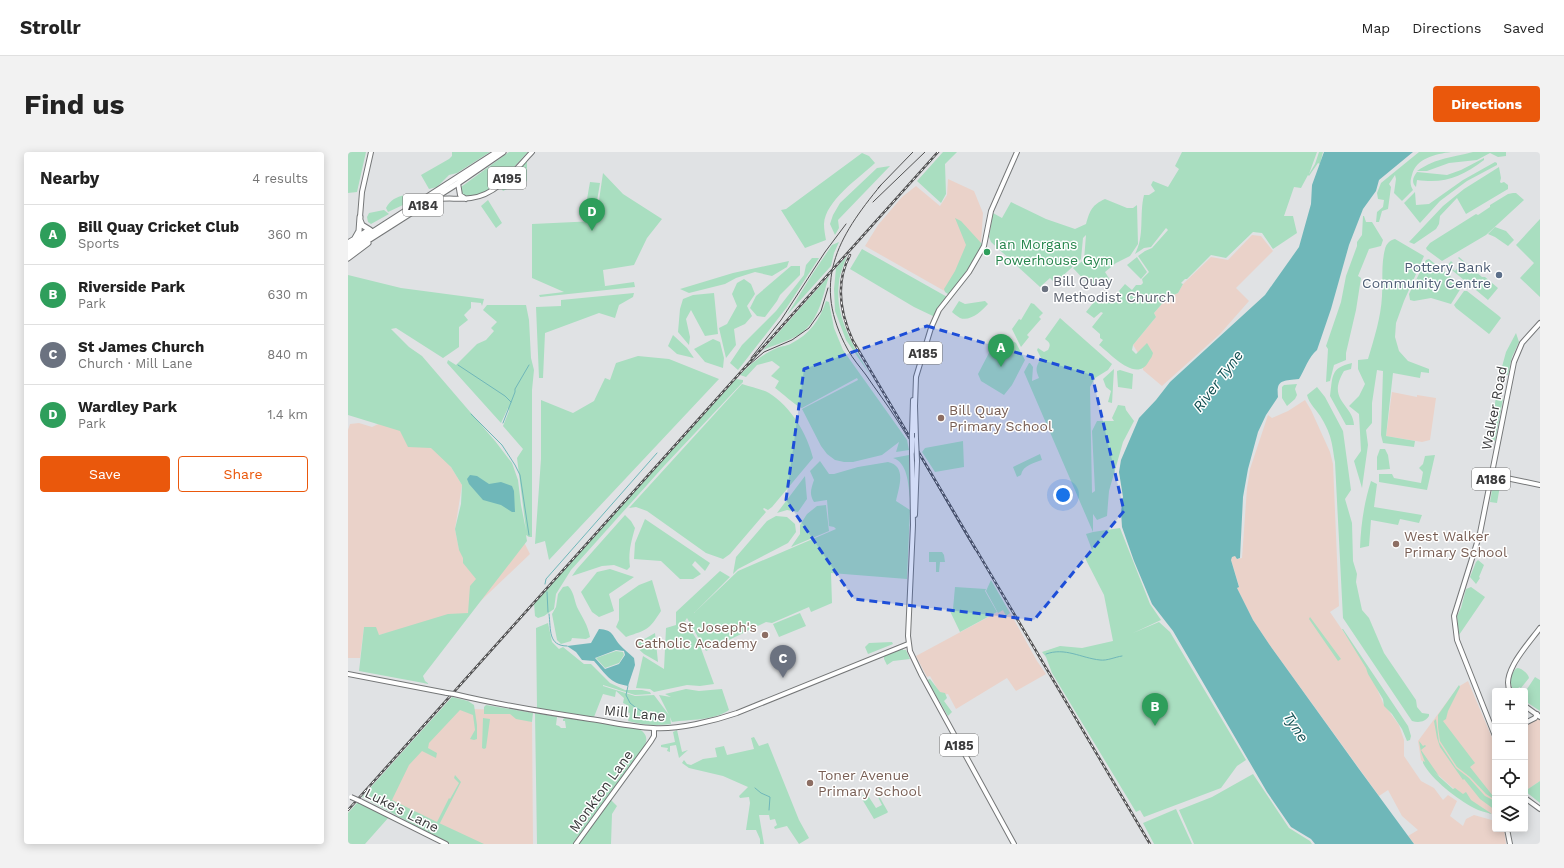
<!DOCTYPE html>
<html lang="en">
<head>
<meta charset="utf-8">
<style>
	:root { --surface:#fff; --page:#f2f2f2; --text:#222; --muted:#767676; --line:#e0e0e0; --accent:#ea580c }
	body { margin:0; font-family:"Work Sans",sans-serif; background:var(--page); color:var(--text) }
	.controls { position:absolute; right:12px; bottom:12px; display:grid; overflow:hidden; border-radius:4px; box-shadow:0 2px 10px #0003 }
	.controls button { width:36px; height:36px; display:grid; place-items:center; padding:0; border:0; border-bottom:1px solid var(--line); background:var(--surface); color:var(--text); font:20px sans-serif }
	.you { position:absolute; left:715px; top:343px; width:14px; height:14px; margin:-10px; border:3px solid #fff; border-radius:50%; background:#1a73e8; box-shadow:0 0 0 6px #1a73e833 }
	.badge { display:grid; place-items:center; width:26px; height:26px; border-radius:50%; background:var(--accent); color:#fff; font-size:13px; font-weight:700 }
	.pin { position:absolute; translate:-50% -33px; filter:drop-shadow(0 1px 2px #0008) }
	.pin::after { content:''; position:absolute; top:21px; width:14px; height:12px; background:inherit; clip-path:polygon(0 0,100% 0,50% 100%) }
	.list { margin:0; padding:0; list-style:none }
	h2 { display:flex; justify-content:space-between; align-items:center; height:52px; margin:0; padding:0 16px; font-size:17px }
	h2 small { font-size:13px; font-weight:400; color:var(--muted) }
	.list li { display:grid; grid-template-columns:26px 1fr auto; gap:12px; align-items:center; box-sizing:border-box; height:60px; padding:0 16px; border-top:1px solid var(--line) }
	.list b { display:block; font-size:15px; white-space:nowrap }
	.list p { margin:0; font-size:13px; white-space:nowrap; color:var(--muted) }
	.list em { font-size:13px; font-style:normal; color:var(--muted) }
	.actions { display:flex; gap:8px; padding:12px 16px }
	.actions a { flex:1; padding:9px 0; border:1px solid var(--accent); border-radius:4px; text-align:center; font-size:14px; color:var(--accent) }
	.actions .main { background:var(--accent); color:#fff }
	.icon { flex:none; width:22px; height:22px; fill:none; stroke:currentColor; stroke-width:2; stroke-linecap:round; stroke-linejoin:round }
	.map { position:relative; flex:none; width:1192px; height:692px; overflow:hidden; border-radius:4px }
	header { display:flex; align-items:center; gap:24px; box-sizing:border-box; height:56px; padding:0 20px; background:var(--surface); border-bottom:1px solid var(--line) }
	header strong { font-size:19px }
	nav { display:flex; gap:22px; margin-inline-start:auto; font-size:14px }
	.intro { display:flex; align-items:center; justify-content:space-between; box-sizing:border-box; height:96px; padding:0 24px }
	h1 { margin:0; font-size:28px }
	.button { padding:10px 18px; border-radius:4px; background:var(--accent); color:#fff; font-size:14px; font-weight:700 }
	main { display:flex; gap:24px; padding:0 24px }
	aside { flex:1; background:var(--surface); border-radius:4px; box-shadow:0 2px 10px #0003 }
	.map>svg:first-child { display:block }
	.industrial { fill:#ead2c9 }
	.green { fill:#a9dec0 }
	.water { fill:#6fb7b9; fill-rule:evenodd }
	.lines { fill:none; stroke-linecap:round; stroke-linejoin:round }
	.stream { stroke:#6fb7b9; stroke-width:1 }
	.secondary-casing { stroke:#757778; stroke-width:6 }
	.primary-casing { stroke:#757778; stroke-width:6 }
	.highway-casing { stroke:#757778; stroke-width:7 }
	.secondary { stroke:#fff; stroke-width:4 }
	.primary { stroke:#fff; stroke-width:4 }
	.highway { stroke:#fff; stroke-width:5 }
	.tram { stroke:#515152; stroke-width:1 }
	.rail-casing { stroke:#515152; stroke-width:2.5 }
	.rail { stroke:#fff; stroke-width:1; stroke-dasharray:3; stroke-linecap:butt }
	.secondary-bridge-casing { stroke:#757778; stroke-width:6; stroke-linecap:butt }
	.primary-bridge-casing { stroke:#757778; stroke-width:6; stroke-linecap:butt }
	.secondary-bridge { stroke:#fff; stroke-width:4 }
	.primary-bridge { stroke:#fff; stroke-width:4 }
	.marked { fill:#1d4ed8; fill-opacity:0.2; stroke:#1d4ed8; stroke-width:3; stroke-dasharray:8 5; stroke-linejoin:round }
	.leisure-dot { fill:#2e9e5b; stroke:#fff; stroke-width:1.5 }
	.service-dot { fill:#5c6f8a; stroke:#fff; stroke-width:1.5 }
	.worship-dot { fill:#6b7280; stroke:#fff; stroke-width:1.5 }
	.education-dot { fill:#8d6e63; stroke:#fff; stroke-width:1.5 }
	.labels { text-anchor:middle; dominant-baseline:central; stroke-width:3; stroke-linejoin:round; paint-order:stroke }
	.shield { fill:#fff; stroke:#767677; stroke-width:1 }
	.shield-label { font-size:13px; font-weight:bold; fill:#3c3c3d }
	.leisure-label { font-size:14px; fill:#27864d; stroke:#fff; text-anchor:start }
	.service-label { font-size:14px; fill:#4e5e75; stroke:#fff; text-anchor:end }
	.worship-label { font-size:14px; fill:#5b616d; stroke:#fff; text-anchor:start }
	.street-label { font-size:14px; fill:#3c3c3d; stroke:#fff }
	.education-label { font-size:14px; fill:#785e54; stroke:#fff; text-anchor:start }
	.water-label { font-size:15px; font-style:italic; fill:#125153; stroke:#fff }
</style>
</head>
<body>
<header>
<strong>Strollr</strong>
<nav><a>Map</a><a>Directions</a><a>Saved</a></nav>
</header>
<div class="intro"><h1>Find us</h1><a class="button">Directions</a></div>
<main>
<aside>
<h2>Nearby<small>4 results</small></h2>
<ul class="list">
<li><span class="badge" style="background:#2e9e5b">A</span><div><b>Bill Quay Cricket Club</b><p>Sports</p></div><em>360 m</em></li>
<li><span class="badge" style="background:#2e9e5b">B</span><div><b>Riverside Park</b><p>Park</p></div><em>630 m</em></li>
<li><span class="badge" style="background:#6b7280">C</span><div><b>St James Church</b><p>Church · Mill Lane</p></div><em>840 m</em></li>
<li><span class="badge" style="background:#2e9e5b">D</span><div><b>Wardley Park</b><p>Park</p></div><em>1.4 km</em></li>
</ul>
<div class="actions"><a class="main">Save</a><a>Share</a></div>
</aside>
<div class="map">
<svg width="1192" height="692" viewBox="0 0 1192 692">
	<rect width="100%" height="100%" fill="#e0e2e4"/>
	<path class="industrial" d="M 600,27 L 626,39 L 635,61 L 633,91 L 600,141 L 517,94 L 530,73 L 554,45 L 568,34 L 592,54 L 599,43 Z
		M 904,83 L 913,84 L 925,99 L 888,136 L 901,149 L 872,182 L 814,234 L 795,218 L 795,209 L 785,193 L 808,165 L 806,161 L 819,146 L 830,141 L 835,132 L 863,105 L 880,108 Z
		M 1044,240 L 1069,245 L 1069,243 L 1088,246 L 1082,288 L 1074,290 L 1038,284 Z
		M 957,248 L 963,258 L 982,300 L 985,312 L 991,454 L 982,460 L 1016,510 L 1025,527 L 1035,551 L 1051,573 L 1056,588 L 1056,604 L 1073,629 L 1086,636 L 1095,648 L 1100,643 L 1109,649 L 1102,664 L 1115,674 L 1118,667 L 1126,663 L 1147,669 L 1147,677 L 1156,677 L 1158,692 L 1066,692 L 1060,684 L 1070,678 L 1054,664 L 1040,638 L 1031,644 L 921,492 L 905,468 L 889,436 L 891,434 L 883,408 L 884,405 L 887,404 L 889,407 L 894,406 L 899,336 L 902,317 L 920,263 L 924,266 L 940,259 Z
		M 43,266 L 74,276 L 103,315 L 114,333 L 107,377 L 111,398 L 164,366 L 182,402 L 120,461 L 31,483 L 16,475 L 12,506 L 0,506 L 0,278 L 2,272 L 11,271 L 24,275 Z
		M 659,455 L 689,509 L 698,522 L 668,539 L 659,526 L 608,557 L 600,542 L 593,543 L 582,524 L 579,525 L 568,504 Z
		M 1120,529 L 1145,588 L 1147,588 L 1147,663 L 1141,661 L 1114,644 L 1073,608 L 1070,589 L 1110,535 Z
		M 107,554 L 121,557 L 159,558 L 170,566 L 184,570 L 185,692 L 109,692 L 40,651 L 36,636 Z
		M 1190,567 L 1192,568 L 1192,629 L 1177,639 L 1177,573 Z"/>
	<path class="green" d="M 0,0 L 18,0 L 9,40 L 0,41 Z
		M 104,0 L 142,0 L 109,21 L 101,23 L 89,35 L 81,37 L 73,23 L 101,7 L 104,4 Z
		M 161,0 L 180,0 C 167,13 154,30 138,40 C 132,43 124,44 116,44 L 113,39 L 113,35 Z
		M 595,0 L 609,0 L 597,12 L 598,42 L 593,51 L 569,29 Z
		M 834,0 L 969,0 L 961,22 L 967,12 L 971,0 L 975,0 L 972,12 L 970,11 L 961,24 L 960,23 L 953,36 L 946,35 L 936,64 L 945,64 L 949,81 L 925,97 L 914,81 L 905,80 L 878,106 L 863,103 L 839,127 L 837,127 L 833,131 L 835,132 L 830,141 L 819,146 L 806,161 L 808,165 L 785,193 L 784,198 L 788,202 L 799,191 L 805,201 C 804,205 803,206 801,209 C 789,232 763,202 751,193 L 755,188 L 752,186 L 752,182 L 744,175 L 755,161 L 753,160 L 746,166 L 738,160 L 749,146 L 755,149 L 760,145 L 764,147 L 777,132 L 784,138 L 788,133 L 793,133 L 795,131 L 794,127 L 801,120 L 790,104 L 797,99 L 804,96 L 820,78 L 818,76 L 803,95 L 796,96 L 787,102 C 797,84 791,63 796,43 L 801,43 L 807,39 L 803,33 L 805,29 L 820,35 L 831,17 L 827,14 Z
		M 1071,0 L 1103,0 C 1088,2 1068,6 1064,23 C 1062,29 1062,33 1065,38 L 1054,49 L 1046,41 L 1048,27 L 1047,23 L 1041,32 L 1043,35 L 1040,57 L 1034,59 L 1031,70 L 1028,70 L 1029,60 L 1035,55 L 1036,48 L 1030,47 L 1029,41 L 1033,31 Z
		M 1125,0 L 1158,0 L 1158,4 L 1150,5 L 1142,1 L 1129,8 L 1101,11 L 1079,19 L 1069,19 C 1090,5 1103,6 1125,0 Z
		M 514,1 L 521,4 L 527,11 C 511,26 477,49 476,72 C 476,77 477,83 478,88 L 457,96 L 433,58 L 438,57 Z
		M 1136,6 L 1136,8 C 1113,25 1097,32 1069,28 L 1068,35 C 1063,31 1065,25 1069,20 L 1099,23 L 1113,18 Z
		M 179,9 L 179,30 L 174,22 L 161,30 L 163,35 L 155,39 L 153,36 L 155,32 Z
		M 1147,10 L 1149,11 L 1149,13 L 1119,29 L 1104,40 L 1092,49 L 1072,71 L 1056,51 L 1067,40 L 1068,53 L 1081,52 L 1115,28 Z
		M 542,14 L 490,68 L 491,76 L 487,83 L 482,72 L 485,63 L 492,51 L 529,16 Z
		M 1151,15 L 1153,26 L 1152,30 L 1153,31 L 1156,30 L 1160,33 L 1160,37 L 1118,62 L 1109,46 L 1092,64 L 1091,72 L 1088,77 L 1066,92 L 1061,90 L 1095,54 L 1116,37 Z
		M 255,21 L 275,42 L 314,67 L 299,86 L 286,113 L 255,118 L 257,134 L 243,136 L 286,130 L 287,135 L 192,145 L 191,143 L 216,140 L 184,126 L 184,72 L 248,69 Z
		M 242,30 L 252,31 L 249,49 L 239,47 Z
		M 1165,41 L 1168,41 L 1176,48 L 1138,83 L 1094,109 L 1079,98 L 1078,96 L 1082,91 L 1128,62 L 1130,63 L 1142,55 L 1142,53 L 1160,42 Z
		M 57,43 L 55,53 L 40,60 L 38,56 C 42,48 48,45 57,43 Z
		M 757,47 L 779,56 L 785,56 L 789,53 L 790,92 L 782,104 L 768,111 L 757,120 L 762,128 L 754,133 L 741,133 L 725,116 L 736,108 L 738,83 L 735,86 L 733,107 L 707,131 L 702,126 L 692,135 L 643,90 L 641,85 L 645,61 L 654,66 L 663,50 L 698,67 L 727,77 L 738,72 C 742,58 744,53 757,47 Z
		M 140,48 L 154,71 L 148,76 L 133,54 Z
		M 36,58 L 41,62 L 23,72 L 20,70 L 19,65 L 21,61 Z
		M 1015,64 L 1016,64 L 1018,70 L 1024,70 L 1035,88 L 1033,94 L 1021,97 L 1010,124 L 1013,126 L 1008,158 L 998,201 L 998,208 L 986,213 L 982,229 L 978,230 L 980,197 L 978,194 L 993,150 L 998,124 L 1009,94 L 1009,90 L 1014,83 Z
		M 607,66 L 613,69 L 634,92 C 632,103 609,136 600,142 L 597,140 L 596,137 L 607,119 L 618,93 Z
		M 1192,67 L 1192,145 L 1172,126 L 1186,111 L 1168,93 Z
		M 1147,75 L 1158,79 L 1166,88 L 1160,94 L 1147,85 L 1140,82 Z
		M 1047,87 L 1076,104 L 1056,149 L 1048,171 L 1047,185 L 1051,199 L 1060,209 L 1081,217 L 1081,221 L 1073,220 L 1072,226 L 1045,221 L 1038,284 L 1067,289 L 1066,295 L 1035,291 L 1033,283 L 1035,219 L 1029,218 L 1024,251 L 1024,271 L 1018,278 L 1020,293 L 1014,336 L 1006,309 L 1013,299 L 1011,262 L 1001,254 L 1011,244 L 1017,232 L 1010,217 L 1010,208 L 1020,207 C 1026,187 1033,165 1034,144 C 1035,128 1033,112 1037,97 C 1038,92 1042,88 1047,87 Z
		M 491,90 L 486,101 L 483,114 L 439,163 L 465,121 L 484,93 Z
		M 514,97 L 601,146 L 587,165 L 566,155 L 502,117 Z
		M 499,104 C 496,112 492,121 491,130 C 486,165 506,195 523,224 L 498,188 L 487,159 L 486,137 L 488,116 Z
		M 789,105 L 799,120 L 793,127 L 779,113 Z
		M 1111,105 L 1134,125 L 1137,125 L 1150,136 L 1140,148 L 1099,114 L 1103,109 L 1105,111 L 1102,115 L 1107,119 L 1115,110 L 1110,106 Z
		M 464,106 L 471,106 L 439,155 L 390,218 L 382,211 L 394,193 L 428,159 L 456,123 L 458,113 Z
		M 1081,107 L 1113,133 L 1113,136 L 1103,152 L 1083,146 L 1066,149 L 1062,148 L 1061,142 L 1078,108 Z
		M 441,109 L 439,115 L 424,124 L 407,120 L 388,126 L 377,132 L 341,141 L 332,137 L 385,121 Z
		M 443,114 L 452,114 L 452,123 L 432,143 L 429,149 L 417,165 L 409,164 L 402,156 L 408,144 Z
		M 0,123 L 53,136 L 136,147 L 134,154 L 133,151 L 123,150 L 123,156 L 116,163 L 120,168 L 111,175 L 111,195 L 95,206 L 48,176 L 43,177 L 61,195 L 74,204 L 147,289 L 164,311 L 170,328 L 173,353 L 178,378 L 169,306 L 175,297 L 155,274 L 161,259 L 160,256 L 153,271 L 99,211 L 100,208 L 108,213 L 129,192 L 138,188 L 146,179 L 143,176 L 149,170 L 135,158 L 139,153 L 178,153 L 181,168 L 183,206 L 186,218 L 184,238 L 184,385 L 181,385 L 178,383 L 179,389 L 75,524 L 77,529 L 81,532 L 11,519 L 16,475 L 28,475 L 31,483 L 100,462 L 120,461 L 122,434 L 128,427 L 115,411 L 115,406 L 111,398 L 107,377 L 113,352 L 114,333 L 103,315 L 83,296 L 60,295 L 52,279 L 0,263 Z
		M 481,124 C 475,143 472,164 457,178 C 446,188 428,192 415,198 Z
		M 396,127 L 403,132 L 407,142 L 399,154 L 404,164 L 397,172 L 386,177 L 388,193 L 378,206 L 371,176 L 379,172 L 389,154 L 384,142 L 389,131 Z
		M 1116,139 L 1119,139 L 1151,164 L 1153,166 L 1142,181 L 1141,182 L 1108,156 L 1106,153 Z
		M 286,141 L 285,145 L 271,153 L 267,166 L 251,161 L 197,181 L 195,226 L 191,226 L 188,155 L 213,154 L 213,148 Z
		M 366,141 L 370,182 L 357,184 L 343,158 L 338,167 L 342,185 L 341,193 L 330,180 L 332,157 L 335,147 L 345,143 Z
		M 478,149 L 481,150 L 486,176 L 495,198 L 559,288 L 561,298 L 548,300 L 551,290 L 534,303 L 505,310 L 496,310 L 487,308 L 479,302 L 473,294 L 454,257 L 510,228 L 509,226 L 454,256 C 449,255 433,240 427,236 L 431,229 L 423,224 L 432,215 L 424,209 L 409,213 L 398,225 L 392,223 C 402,212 415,202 429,196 C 434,194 440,194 444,191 C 461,183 473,166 478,149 Z
		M 611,149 L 617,152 L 637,149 L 640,152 C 634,159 622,170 612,166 C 609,164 606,162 604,160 Z
		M 683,151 L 686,152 L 695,161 L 691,165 L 693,167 L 679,183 L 681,185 L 673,195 L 664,177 L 671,167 L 673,168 Z
		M 712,166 L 764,212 L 760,218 L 747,226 L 742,235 L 744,341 L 747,339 L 744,279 L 749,269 L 766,269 L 764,266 L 770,253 L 777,254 L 778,258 L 786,269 L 775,290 L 761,339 L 759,364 L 749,368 L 745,362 L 745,380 L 772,376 L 802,452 L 813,468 L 785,481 L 811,470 L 822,480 L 898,608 L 889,614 L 873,636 L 796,665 L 792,658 L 788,660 L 704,521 L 698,505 L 694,500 L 712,494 L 734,496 L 765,489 L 756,443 L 737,406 L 744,398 L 738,382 L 745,380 L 676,220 L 681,211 L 682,211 L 685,215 L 684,229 L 691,226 C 687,217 688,215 693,206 L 689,198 L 690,196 L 696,200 L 700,198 C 703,192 702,191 697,187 Z
		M 1168,181 L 1171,190 L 1164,205 L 1160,223 L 1152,222 L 1158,200 Z
		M 325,183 L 339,196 L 346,206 L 329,202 L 320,194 Z
		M 365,187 L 372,190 L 376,206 L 375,216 L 357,210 L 346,197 Z
		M 661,187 L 668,191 L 677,208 L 664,233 L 656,243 L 633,229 L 630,222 L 644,195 Z
		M 290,204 L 321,207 L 371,227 L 201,408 L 197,389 L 187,392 L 193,307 L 193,248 L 225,261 L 246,249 L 257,226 L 262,228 L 268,211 Z
		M 1004,211 L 1003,217 L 996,219 C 978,249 1005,252 1006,273 L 998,273 L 982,244 C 985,224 982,216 1004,211 Z
		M 766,217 L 764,251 L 760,250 L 763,239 L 758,235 L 755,227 Z
		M 772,218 L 785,222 L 784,237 L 770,235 L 769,221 L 769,219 Z
		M 388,227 L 395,228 L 395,230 L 316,314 L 223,418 L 208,442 L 206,457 L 196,464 L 190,466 L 187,464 L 186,451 Z
		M 394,232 C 403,235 413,237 421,241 C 443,255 459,281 465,306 L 424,355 L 420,358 L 416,356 L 415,357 L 418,360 L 382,402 L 375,407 L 358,401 L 299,359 L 288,355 L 281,356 Z
		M 949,232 L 947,237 L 949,243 L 947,247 L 939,254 L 934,246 L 934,235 L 936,233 Z
		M 969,235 L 977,245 L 995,279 L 1003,338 L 997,347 L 1004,371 L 1005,409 L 1009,422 L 1008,430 L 1014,458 L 1021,466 L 1036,501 L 1068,548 L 1069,555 L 1074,561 L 1081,562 L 1081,564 C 1077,570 1071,571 1064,569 L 995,466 L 987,310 C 984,292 984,284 974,267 C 970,259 961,252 959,243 Z
		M 1148,245 L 1155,247 L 1147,289 L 1141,287 Z
		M 615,289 L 616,315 L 587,320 L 574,300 L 577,296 Z
		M 1032,297 L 1037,297 L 1040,303 L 1042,317 L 1029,318 L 1029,305 Z
		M 692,302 L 694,308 C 686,311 675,313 673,323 L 669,325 L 665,315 Z
		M 561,303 L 562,346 C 560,332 560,311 545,306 Z
		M 1087,303 L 1079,338 L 1031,330 L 1031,322 L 1044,322 L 1046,326 L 1073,331 L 1075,320 L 1071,316 L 1075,312 L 1077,304 Z
		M 472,309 L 481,322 L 486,322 L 510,315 L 540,310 C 559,314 551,335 548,349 L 562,358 L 559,427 L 483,421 L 484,451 L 463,460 L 461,455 L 424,471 L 418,470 L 358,499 L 339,466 L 337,469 L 351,491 L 366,532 L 352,534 L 339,533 L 306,540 L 302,537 L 288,536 L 295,504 L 316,517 L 318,476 L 328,473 L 328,460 L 372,419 L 382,425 L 346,461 L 390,419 L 488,377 L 486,375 L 481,374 L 479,348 L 466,350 C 461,342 463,337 466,328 L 462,319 Z
		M 457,324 L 459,347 L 450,360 L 439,358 L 429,361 Z
		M 1146,327 L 1153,328 L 1149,351 L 1142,350 Z
		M 1023,329 L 1029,332 L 1026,355 L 1074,363 L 1071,371 L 1052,367 L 1050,373 L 1023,368 L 1021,394 L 1012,396 C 1013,372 1016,351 1023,329 Z
		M 478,353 L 481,379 L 443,395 L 452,382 L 452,373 L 459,362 L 469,354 Z
		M 277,363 L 283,369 L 287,376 C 283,390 280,401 282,415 L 279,418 L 266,413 L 254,414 L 224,424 L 229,417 Z
		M 428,364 L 439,365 L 447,372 L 448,380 L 440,391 L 390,417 L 385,422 L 388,405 L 419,369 Z
		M 297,367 L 362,411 L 357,419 L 347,409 L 344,413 L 353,422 L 345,427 L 332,427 L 313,409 L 286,407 L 287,391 Z
		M 581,400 L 594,400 L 596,403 L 597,410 L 592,410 L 591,420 L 588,420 L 588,410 L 581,410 Z
		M 1130,408 L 1136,413 L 1131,425 L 1132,426 L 1128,432 L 1122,425 L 1128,410 Z
		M 262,417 L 286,425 L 261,442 L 266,459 L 251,465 L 244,460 L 233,440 L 249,420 Z
		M 304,428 L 313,459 C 300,479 300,477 278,485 L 268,475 L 271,468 L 271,447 L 291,433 Z
		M 643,428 L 662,461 L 658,464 L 655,458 L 650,461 L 638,439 Z
		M 220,434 C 226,440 226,447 229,455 C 234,465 240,473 242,485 L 238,487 L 224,486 L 223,489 L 213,492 L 209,488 L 204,462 L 208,455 L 210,442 L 215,435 Z
		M 607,435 L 638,437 L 637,439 L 649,460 L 612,480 L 601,457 L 605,457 Z
		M 1123,435 L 1137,445 L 1111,483 L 1109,464 L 1113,456 L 1118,437 Z
		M 452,461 L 458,474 L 431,485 L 425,472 Z
		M 962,465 L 993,507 L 990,509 L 961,467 Z
		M 200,471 L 204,490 L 211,497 L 215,495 L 236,512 L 243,512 L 262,531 L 277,538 L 294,538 L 302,540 L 303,542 L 287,543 L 255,533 L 255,534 L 287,544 L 306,543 L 321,563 L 311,543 L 323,545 L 317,542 L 338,537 L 351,539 L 374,537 L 381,558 C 365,569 343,567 324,570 L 322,565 L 323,572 C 308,574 295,573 280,569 L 282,561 L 278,560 L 279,553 L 275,551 L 276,546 L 268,539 L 267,545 L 255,542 L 246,565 L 189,556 L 188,476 Z
		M 994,477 L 995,477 L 1060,574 L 1063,584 L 1062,588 L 1059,589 L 1054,577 L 1044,562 L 1036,554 L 1035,547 L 1020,522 L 1018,516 Z
		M 307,481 L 310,510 L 296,502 L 286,493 Z
		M 544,490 L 545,492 L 520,502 L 517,495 L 521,491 Z
		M 555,496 L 555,498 L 558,498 L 562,507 L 545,509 L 539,513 L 536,507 L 536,504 Z
		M 268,499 L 275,500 L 276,503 L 271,511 L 257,516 L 248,506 Z
		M 1169,516 C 1173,516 1180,521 1181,526 L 1173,536 L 1171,535 L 1169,539 L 1165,539 C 1162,531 1161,522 1169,516 Z
		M 1187,525 L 1192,528 L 1192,559 L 1177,549 L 1177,540 Z
		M 582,527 L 592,540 L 597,541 L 599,546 L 596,549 L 604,560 L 600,564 L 579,528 Z
		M 1111,533 L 1112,535 L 1100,559 L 1098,567 L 1095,569 L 1127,611 L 1122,615 L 1145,644 L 1147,645 L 1147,648 L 1138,642 L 1122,625 L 1109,615 L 1092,589 L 1090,575 L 1090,563 Z
		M 104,545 L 120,549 L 126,553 L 129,573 L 129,587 L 126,588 L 122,587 L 127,578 L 125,563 L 112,558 L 81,591 L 80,596 L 89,601 L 88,606 L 74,599 L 61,613 L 44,648 L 89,670 L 101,646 L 102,647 L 111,631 L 106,626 L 107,623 L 113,630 L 92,671 L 91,671 L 136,692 L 102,692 L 14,645 Z
		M 138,553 L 185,561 L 184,570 L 168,567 L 162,562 L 136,562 L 136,555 Z
		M 187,561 L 209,565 L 208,573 L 211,574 L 213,576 L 218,576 L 217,569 L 215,569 L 215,567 L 217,566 L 288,576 C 299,580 301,587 295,597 L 225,692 L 189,692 Z
		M 135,566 L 142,567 L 138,596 L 136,597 L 134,596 Z
		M 1088,567 L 1091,590 L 1108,616 L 1121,626 L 1137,644 L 1147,649 L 1147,658 L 1132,647 L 1116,627 L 1115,628 L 1092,595 L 1089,586 L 1086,569 Z
		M 329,578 L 334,600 L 340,598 L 331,606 L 328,593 L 322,594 L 322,600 L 319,599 L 320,596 L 313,595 L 313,593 L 327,590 L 325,580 Z
		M 406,585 L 411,594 L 420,591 L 451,668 L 461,686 L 451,692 L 439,674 L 427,677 L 426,675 L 429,673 L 427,667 L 422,668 L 421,663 L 411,663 L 416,692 L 412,692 L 412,687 L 408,678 L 398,678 L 402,651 L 401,645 L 392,646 L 391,644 L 400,635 L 375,624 L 341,616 L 334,611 L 336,608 L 339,612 L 343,613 L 355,607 L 369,605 L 367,596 L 376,594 L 379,603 L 406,597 L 403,586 Z
		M 1071,589 L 1075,594 L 1077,593 L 1078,594 L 1073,598 L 1091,624 L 1086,620 L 1105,637 L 1107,636 L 1115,642 L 1118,640 L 1123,648 L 1144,662 C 1138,660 1131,659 1126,656 C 1109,647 1084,628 1075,611 L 1075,609 L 1077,610 L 1073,600 Z
		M 905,622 L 941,676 L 962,689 L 964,692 L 846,692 L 831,658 L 864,645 Z
		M 1192,629 L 1192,651 L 1177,639 Z
		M 519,642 L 528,656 L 534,653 L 530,645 L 531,644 L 540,660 L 539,661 L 526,667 L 514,647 L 514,644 Z
		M 263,648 L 269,654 L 264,662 L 263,692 L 230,692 Z
		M 10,650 L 41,665 L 17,692 L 0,692 L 0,661 Z
		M 828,657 L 844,692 L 806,692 L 795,671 Z"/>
	<path class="water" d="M 976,0 L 1065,0 L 1031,28 L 1028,39 L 1015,57 L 1001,93 L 983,157 L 969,198 C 961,204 956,219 951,227 C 935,229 928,227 930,245 L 918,263 L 910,280 L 900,317 L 895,345 L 892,406 L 889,407 L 887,404 L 884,405 L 883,408 L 891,435 L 889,436 L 905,468 L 921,492 L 1011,617 L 1066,692 L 967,692 L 963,687 L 943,675 L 919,640 L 825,479 L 804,452 L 786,409 L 774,375 L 773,360 L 775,345 L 771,320 L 773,308 L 791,266 L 808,248 L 822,230 L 917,143 L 951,95 L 963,52 L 964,33 Z
		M 122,323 L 129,324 L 141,332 L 153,330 L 164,334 L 166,339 L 167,360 L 164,360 L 153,353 L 135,348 L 121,332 L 119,327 Z
		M 251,477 C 265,478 264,483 271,492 C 275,497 281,501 286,506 L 287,513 L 280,534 C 261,531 258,522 246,509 L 234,508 L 228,500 L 219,494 L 243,491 ZM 268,498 L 276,499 L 277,503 L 271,512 L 257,517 L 247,506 Z"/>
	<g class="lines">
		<path class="stream" d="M 110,213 L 157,244 L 163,250
			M 123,262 L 154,293 L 167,313 L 172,323 L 181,383
			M 155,271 L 167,240 L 167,237 L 181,213
			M 197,432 L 198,427 L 309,301
			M 199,440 L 200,460
			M 201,462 C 203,478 200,494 219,494
			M 698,502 C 717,495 733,506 752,508 C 759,509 767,505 774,504
			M 280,534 L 278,543 L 282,551 L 287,555 L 306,567 L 314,569
			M 407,636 L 413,641 L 422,645 L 421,658"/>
		<defs>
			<path id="secondary" d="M 12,65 L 14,40 L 23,0
				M 1144,323 L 1192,333
				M 0,522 L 99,541
				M 1162,539 C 1152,521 1182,490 1192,476
				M 106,542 C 151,553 196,560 242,567 C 263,570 284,575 305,576 C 329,578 366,569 389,561 L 560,492
				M 1177,554 L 1192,565
				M 1177,571 L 1187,566 L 1189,562
				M 12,649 L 98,692
				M 1159,677 L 1162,692
				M 228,692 L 303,589 L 306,584 L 306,577"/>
			<path id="primary" d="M 110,31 L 112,43 L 118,47
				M 85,48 C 98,45 110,48 123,46 C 149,43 167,18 184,0
				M 564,281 L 565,248
				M 568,287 L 567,254 L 568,225 L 583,176 L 591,158 L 621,120 L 636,94 L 643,59 L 669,0
				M 564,300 L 565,373 L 560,484 L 562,499 L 573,522 L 666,692
				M 567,363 L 569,309
				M 1147,584 L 1109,488 L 1106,464 L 1132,381 L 1166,210 L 1174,191 L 1192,171
				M 1177,646 L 1192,657"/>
			<path id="highway" d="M 12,68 L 14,73 L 22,78
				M 7,86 L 11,79 L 12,65
				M 0,91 L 18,80
				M 0,96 L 149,0
				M 0,101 L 110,31 L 155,0
				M 0,106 L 20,91"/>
		</defs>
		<use href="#secondary" class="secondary-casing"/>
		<use href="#primary" class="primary-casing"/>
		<use href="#highway" class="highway-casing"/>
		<use href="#secondary" class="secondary"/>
		<use href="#primary" class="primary"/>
		<use href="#highway" class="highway"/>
		<path class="tram" d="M 533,33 C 489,86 463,131 500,198 C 505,207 512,215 518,223 C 528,238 539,252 549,268 C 577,310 601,355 627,398
			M 530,36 L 565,0
			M 525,50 L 577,0
			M 403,206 L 433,168 L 477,100 L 498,72
			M 395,218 L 416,200 L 444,188 L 461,176 L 473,159 L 480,136"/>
		<defs>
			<path id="rail" d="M 502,103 C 487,131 492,161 505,189 L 802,692
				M 0,658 L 590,0"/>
		</defs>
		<use href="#rail" class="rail-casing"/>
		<use href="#rail" class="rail"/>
		<defs>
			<path id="secondary-bridge" d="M 99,541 L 106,542
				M 3,645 L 12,649"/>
			<path id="primary-bridge" d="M 568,287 L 569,309
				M 564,300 L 564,281"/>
		</defs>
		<use href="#secondary-bridge" class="secondary-bridge-casing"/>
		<use href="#primary-bridge" class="primary-bridge-casing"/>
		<use href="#secondary-bridge" class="secondary-bridge"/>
		<use href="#primary-bridge" class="primary-bridge"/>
	</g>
	<path class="marked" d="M 579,174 L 744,223 L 776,359 L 686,468 L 506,447 L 438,348 L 456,217 Z"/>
	<circle class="leisure-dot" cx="639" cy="100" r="4"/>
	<circle class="service-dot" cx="1151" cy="123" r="4"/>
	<circle class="worship-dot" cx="697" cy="137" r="4"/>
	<g class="education-dot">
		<circle cx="593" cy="266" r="4"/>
		<circle cx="1048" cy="392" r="4"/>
		<circle cx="417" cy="483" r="4"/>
		<circle cx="462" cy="631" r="4"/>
	</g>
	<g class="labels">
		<g class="shield">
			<rect x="140" y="15" width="38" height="22" rx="3"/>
			<rect x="55" y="42" width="40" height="22" rx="3"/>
			<rect x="556" y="190" width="38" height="22" rx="3"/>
			<rect x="1124" y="316" width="38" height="22" rx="3"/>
			<rect x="592" y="582" width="38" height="22" rx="3"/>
		</g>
		<g class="shield-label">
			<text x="159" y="26">A195</text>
			<text x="75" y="53">A184</text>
			<text x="575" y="201">A185</text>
			<text x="1143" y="327">A186</text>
			<text x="611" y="593">A185</text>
		</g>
		<g class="leisure-label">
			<text x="647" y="92">Ian Morgans<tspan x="647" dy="16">Powerhouse Gym</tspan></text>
		</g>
		<g class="service-label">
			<text x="1143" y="115">Pottery Bank<tspan x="1143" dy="16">Community Centre</tspan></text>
		</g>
		<g class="worship-label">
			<text x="705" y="129">Bill Quay<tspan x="705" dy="16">Methodist Church</tspan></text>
		</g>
		<g class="street-label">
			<text transform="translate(1146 256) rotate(-79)">Walker Road</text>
			<text transform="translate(287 561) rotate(6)">Mill Lane</text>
			<text transform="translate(253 639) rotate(-54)">Monkton Lane</text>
			<text transform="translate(54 658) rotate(27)">Luke's Lane</text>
		</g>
		<g class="education-label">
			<text x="601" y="258">Bill Quay<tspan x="601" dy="16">Primary School</tspan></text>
			<text x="1056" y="384">West Walker<tspan x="1056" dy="16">Primary School</tspan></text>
			<text x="409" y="475" text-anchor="end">St Joseph's<tspan x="409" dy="16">Catholic Academy</tspan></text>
			<text x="470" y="623">Toner Avenue<tspan x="470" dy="16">Primary School</tspan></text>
		</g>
		<g class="water-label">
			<text transform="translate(870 229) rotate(-53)">River Tyne</text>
			<text transform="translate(948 575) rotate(57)">Tyne</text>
		</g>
	</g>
</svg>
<div class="controls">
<button>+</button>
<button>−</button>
<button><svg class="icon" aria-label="locate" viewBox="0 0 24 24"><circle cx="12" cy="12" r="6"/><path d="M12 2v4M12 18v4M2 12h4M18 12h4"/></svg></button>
<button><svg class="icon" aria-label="layers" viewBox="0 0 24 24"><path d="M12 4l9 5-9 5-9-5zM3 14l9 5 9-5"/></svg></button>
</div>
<div class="you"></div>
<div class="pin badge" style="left:653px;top:215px;background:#2e9e5b">A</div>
<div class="pin badge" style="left:807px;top:574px;background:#2e9e5b">B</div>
<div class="pin badge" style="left:435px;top:526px;background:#6b7280">C</div>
<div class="pin badge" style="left:244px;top:79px;background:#2e9e5b">D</div>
</div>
</main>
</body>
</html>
